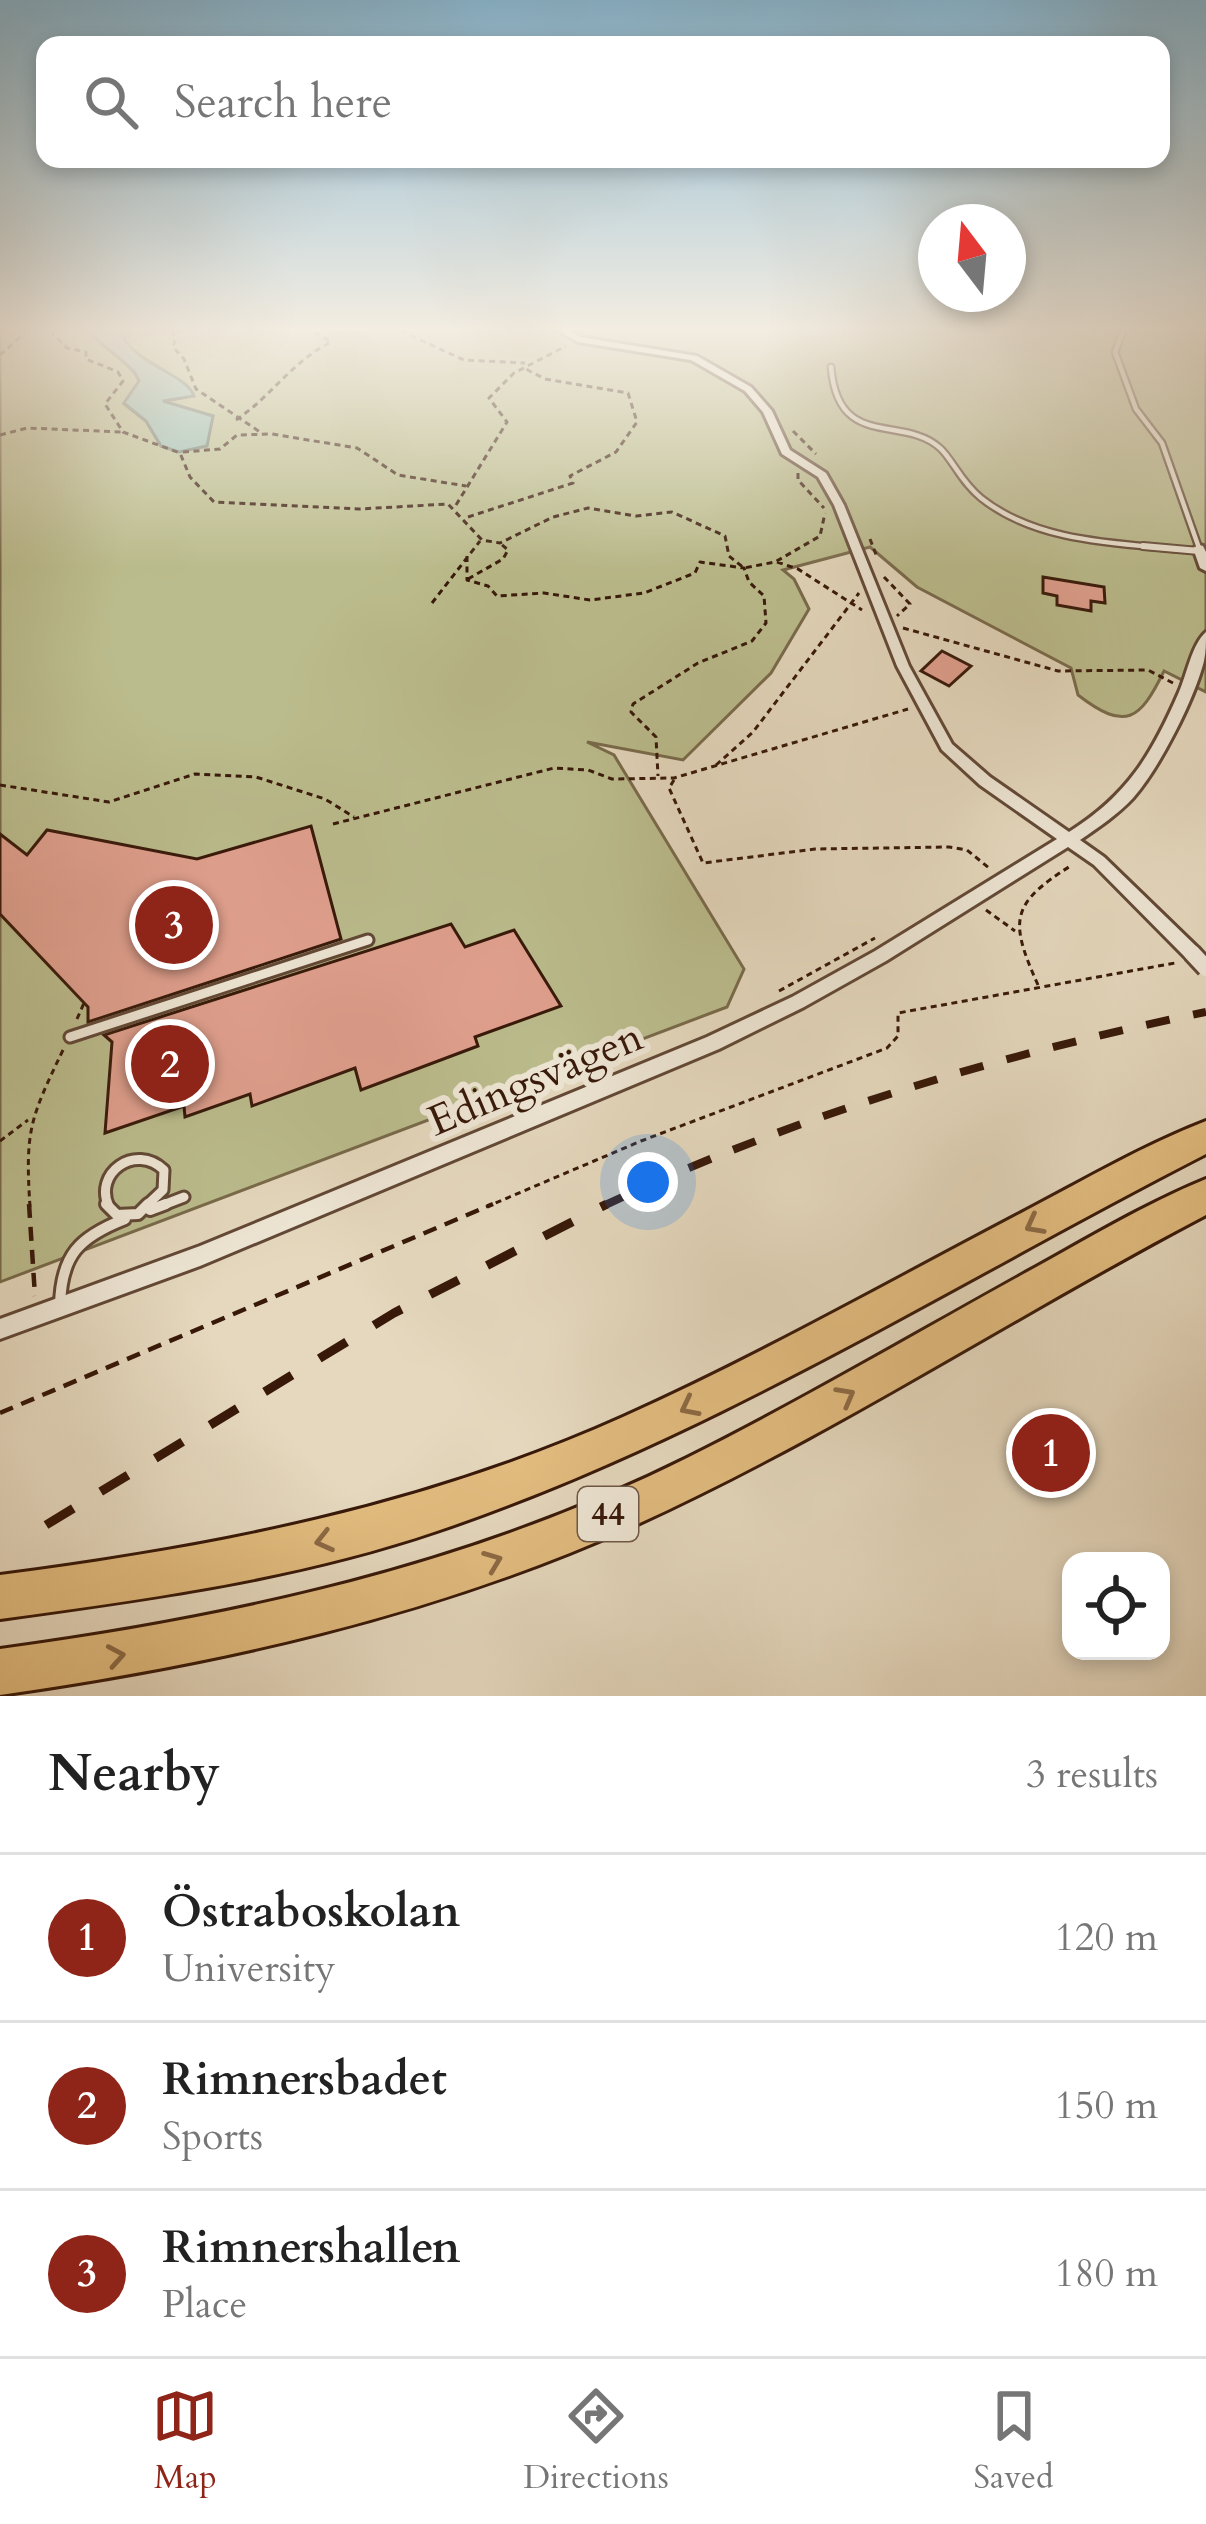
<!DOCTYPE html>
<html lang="en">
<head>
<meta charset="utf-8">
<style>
	:root { --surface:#fff; --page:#f2f2f2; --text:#222; --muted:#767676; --line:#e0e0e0; --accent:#8f2418 }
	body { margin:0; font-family:Cardo,serif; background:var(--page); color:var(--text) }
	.controls { position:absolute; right:36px; bottom:36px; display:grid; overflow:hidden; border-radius:24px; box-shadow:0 6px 18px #0003 }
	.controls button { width:108px; height:108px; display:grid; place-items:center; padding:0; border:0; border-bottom:3px solid var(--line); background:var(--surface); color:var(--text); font:60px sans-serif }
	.compass { position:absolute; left:918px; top:204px; width:108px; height:108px; border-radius:50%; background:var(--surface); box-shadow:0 6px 18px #0003; rotate:344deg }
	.you { position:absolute; left:648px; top:1182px; width:42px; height:42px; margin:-30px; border:9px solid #fff; border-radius:50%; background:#1a73e8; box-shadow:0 0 0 18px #1a73e833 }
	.badge { display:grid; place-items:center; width:78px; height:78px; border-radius:50%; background:var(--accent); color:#fff; font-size:39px; font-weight:700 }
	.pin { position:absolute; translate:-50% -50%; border:6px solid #fff; box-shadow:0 3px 12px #0006 }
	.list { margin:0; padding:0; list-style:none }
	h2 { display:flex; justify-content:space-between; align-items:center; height:156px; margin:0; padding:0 48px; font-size:51px }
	h2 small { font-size:39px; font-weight:400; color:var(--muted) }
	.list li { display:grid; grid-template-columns:78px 1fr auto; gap:36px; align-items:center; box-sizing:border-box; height:168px; padding:0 48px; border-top:3px solid var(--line) }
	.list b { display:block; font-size:45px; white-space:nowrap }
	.list p { margin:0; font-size:39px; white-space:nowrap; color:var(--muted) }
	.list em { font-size:39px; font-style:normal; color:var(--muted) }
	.icon { flex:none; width:66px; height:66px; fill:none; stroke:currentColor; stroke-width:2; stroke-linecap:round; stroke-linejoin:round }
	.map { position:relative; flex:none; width:1206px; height:1696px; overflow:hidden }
	.search { position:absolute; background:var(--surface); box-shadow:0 6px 18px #0003; left:36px; right:36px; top:36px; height:132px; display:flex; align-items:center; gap:30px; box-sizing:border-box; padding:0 42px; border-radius:24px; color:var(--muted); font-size:45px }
	.sheet { height:660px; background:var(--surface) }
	nav { display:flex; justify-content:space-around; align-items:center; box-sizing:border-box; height:168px; border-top:3px solid var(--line); background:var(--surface); font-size:33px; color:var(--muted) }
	nav a { display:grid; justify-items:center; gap:6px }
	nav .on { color:var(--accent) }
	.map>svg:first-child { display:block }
	.green { fill:#bbbc8d; stroke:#796a4b; stroke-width:3 }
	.water { fill:#96baae; stroke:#70796c; stroke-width:3 }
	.building { fill:#e1a08f; stroke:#371809; stroke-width:3 }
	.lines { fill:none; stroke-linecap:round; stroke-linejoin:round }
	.lane-far3-casing { stroke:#624836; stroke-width:9 }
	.lane-far2-casing { stroke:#624836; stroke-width:10 }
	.lane-far1-casing { stroke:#624836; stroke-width:15 }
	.lane-casing { stroke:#624836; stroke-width:16 }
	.street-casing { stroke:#624836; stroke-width:6 }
	.highway-casing { stroke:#371809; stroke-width:6 }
	.path-far1 { stroke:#371809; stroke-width:3; stroke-dasharray:6 4.5; stroke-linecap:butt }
	.path { stroke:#371809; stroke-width:4.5; stroke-dasharray:14 9; stroke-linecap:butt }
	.lane-far3 { stroke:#eee6d5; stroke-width:4.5 }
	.lane-far2 { stroke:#eee6d5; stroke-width:6 }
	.lane-far1 { stroke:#eee6d5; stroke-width:9 }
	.lane { stroke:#eee6d5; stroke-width:10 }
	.street { fill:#eee6d5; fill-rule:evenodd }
	.highway { fill:#e2bc7f; fill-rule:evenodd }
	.rail-far1 { stroke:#371809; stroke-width:8; stroke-dasharray:24 24; stroke-linecap:butt }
	.rail { stroke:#371809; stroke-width:9; stroke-dasharray:32 32; stroke-linecap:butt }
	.street-bridge-casing { stroke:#624836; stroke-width:22; stroke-linecap:butt }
	.street-bridge { stroke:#eee6d5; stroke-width:16 }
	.oneway { stroke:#8c6a44 }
	.labels { text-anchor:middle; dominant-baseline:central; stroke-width:12; stroke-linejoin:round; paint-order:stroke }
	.shield { fill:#eee6d5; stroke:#6e5646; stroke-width:3 }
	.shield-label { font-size:33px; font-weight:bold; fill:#371809 }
	.near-street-label { font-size:42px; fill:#371809; stroke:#eee6d5 }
</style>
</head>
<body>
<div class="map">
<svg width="1206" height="1696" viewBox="0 0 1206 1696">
	<rect width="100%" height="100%" fill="#e5d8be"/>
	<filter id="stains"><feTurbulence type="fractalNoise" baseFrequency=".00167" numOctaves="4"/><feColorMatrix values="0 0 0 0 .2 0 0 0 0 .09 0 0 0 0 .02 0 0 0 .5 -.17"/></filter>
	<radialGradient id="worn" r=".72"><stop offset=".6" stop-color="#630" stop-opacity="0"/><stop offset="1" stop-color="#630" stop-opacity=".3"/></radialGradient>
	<path class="green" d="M 0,331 L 88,331 C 103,348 130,362 140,381 L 124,404 L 146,421 L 161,446 L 206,439 L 213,416 L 162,401 L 181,398 L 184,386 C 165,366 141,364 123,339 L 127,331 L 1206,331 L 1206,692 L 1164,671 C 1140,720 1126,732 1078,695 L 1071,668 L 917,587 L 870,547 L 783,570 L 794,579 L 809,609 L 771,673 L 683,760 L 587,742 L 614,755 L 744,969 L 727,1007 L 0,1282 Z"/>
	<path class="water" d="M 87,331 L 130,333 L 124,339 C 143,367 187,375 194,396 L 163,401 L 213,416 L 207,446 L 179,452 L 161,446 L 146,421 L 124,403 L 139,381 L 134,371 Z"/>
	<path class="building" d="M 1043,577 L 1104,587 L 1105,603 L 1091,601 L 1091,611 L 1057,605 L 1057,596 L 1043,593 Z
		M 942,651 L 971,666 L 949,686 L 921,671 Z
		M 311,826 L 341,939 L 88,1022 L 88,1007 L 0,914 L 0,834 L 27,855 L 47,830 L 197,859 Z
		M 451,924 L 465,947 L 514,930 L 561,1006 L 475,1037 L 478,1046 L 361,1090 L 355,1068 L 252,1106 L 250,1094 L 185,1117 L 184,1106 L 105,1133 L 112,1042 L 104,1035 Z"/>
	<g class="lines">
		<defs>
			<path id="lane-far3" d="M 1123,331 L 1115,352 L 1136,409 L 1162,443 L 1199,548
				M 831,367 C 838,451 902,414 940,448 C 953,460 960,481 981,498 C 1035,541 1111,543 1176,549"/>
			<path id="lane-far2" d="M 1143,546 L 1199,551"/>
			<path id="lane-far1" d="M 70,1037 L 368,940
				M 109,1207 C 93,1173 135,1143 164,1170 L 163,1190 L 145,1207
				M 158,1207 L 184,1197"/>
			<path id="lane" d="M 106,1204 L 117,1215 L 138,1214 L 148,1204
				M 150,1210 L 166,1204
				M 60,1306 C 61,1255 79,1237 125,1219"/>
			<path id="street" d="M 559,331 L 569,331 L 580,337 L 697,356 L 751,387 L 772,411 L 790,450 L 826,473 L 844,505 L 909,666 L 952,744 L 990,777 L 1069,832 C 1128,795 1152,754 1179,692 C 1187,674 1192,644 1206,632 C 1206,642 1206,652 1204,661 C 1194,700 1160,767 1133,798 C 1117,815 1099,827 1080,840 L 1104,857 L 1198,948 L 1200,953 L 1198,958 L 1192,960 L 1186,958 L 1094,865 L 1068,847 L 886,961 L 804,1007 L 719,1049 L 200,1266 L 0,1339 L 0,1319 L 200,1246 L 707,1037 L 792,997 L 875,951 L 1057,839 L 980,785 L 942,750 L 897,666 L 834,505 L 818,477 L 782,454 L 763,412 L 745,391 L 691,360 L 578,342 Z
				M 1199,545 L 1203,546 L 1206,552 L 1206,571 L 1200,568 L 1193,548 Z"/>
			<path id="highway" d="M 1206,1121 L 1206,1154 C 952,1284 709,1439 437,1531 C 296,1579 147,1599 0,1619 L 0,1575 C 216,1547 423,1507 623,1417 C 761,1355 893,1280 1027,1210 C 1086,1179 1144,1145 1206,1121 Z
				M 1206,1179 L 1206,1215 C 1013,1316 830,1437 631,1527 C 430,1617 217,1664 0,1695 L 0,1649 C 237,1617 472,1565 687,1458 C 803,1400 915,1334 1029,1271 C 1087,1239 1145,1204 1206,1179 Z"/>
		</defs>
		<use href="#lane-far3" class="lane-far3-casing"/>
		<use href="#lane-far2" class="lane-far2-casing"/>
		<use href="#lane-far1" class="lane-far1-casing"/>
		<use href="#lane" class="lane-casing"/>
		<use href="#street" class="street-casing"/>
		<use href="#highway" class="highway-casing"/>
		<path class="path-far1" d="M 50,331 L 67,348 L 86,352 L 86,359 L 118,372 L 123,381 L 105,404 L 123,432 L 180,453 L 190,477 L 214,502 L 359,509 L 448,504 L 482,540 L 500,543 L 553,517 L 588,508 L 636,516 L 672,512 L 725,536 L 729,556 L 744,568 L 775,562 L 820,536 L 825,513
			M 171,331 L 176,337 L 173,347 L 184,359 L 196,389 L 260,432
			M 401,331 L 464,360 L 525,363
			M 0,355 L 27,331
			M 236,420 C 273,395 290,363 331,342 L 312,331
			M 793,431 L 816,454
			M 0,435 L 27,428 L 123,432
			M 183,452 L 220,449 L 237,435 L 272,434 L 357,448 L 398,475 L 466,486
			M 798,473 L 798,480 L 824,508
			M 456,505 L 507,422 L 489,398 L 514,373 L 566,346
			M 468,517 L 573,483 L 570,476 L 616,452 L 637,422 L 628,393 L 545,379 L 524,368
			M 870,539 L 877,557
			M 467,556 L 467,580 L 488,586 L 497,596 L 544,593 L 590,600 L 644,593 L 695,573 L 700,562 L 744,568 L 749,582 L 764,596 L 766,623 L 752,641 L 698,663 L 633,704 L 631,712 L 656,737 L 658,776
			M 777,562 L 798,569 L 862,610
			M 884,577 L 910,604 L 897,616
			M 468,579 L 503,559 L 508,550 L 500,543
			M 432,603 L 480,541
			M 903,628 L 1058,671 L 1148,670 L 1173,683
			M 716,765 L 753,732 L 859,593
			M 674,780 L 669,788 L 703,863 L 815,849 L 949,847 L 967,850 L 989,868
			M 0,785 L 109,802 L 195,774 L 256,777 L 325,799 L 354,817
			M 333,824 L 554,768 L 588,770 L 612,779 L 674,778 L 908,709
			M 986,910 L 1015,931
			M 1038,985 C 1009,920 1010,904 1072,865
			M 779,991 L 875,938
			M 77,1019 L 84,1003
			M 0,1141 L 28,1120
			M 30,1207 C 25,1130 30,1119 63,1050
			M 486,1207 L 641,1141 L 887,1048 L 898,1036 L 898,1013 L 1175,963"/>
		<path class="path" d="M 29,1204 L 35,1296
			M 0,1413 L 493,1204"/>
		<use href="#lane-far3" class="lane-far3"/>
		<use href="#lane-far2" class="lane-far2"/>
		<use href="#lane-far1" class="lane-far1"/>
		<use href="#lane" class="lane"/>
		<use href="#street" class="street"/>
		<use href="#highway" class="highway"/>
		<path class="rail-far1" d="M 601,1207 C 794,1116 997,1055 1206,1012"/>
		<path class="rail" d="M 46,1525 L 394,1313 L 607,1204"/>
		<defs>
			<path id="street-bridge" d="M 1192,953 L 1206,968"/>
		</defs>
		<use href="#street-bridge" class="street-bridge-casing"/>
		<use href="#street-bridge" class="street-bridge"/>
	</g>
	<defs><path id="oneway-chevron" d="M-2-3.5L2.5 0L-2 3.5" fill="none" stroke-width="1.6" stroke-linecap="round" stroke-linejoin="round" transform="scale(3)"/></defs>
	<g class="oneway">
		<use href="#oneway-chevron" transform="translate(1034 1225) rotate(152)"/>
		<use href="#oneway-chevron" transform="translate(846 1396) rotate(-29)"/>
		<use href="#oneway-chevron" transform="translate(689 1407) rotate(153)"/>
		<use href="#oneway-chevron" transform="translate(324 1541) rotate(166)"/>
		<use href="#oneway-chevron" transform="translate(493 1561) rotate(-21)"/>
		<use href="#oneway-chevron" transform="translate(116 1656) rotate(-10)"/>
	</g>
	<linearGradient id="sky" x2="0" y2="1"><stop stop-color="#87b6d1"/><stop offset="0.58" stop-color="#f3ede2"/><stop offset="1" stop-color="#f3ede2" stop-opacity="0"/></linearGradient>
	<rect width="1206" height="568" fill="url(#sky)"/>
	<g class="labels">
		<rect class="shield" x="578" y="1487" width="60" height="54" rx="9"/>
		<g class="shield-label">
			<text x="608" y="1514">44</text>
		</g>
		<g class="near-street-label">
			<text transform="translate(535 1079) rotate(-23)">Edingsvägen</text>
		</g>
	</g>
	<rect width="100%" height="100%" filter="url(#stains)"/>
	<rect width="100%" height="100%" fill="url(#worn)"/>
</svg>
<div class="controls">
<button><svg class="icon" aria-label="locate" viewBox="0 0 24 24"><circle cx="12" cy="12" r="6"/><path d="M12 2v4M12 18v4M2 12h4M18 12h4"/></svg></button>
</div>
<svg class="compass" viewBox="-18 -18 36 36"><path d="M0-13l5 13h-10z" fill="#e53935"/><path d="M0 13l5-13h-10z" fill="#767676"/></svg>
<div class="you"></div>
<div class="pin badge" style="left:1051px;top:1453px">1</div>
<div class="pin badge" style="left:170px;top:1064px">2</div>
<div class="pin badge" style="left:174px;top:925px">3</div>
<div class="search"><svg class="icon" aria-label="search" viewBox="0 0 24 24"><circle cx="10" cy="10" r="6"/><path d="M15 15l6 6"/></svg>Search here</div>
</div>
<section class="sheet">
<h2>Nearby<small>3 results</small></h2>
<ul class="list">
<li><span class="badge">1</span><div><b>Östraboskolan</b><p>University</p></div><em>120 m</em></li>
<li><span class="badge">2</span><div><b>Rimnersbadet</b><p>Sports</p></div><em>150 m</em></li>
<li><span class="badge">3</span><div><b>Rimnershallen</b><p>Place</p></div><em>180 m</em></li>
</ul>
</section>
<nav>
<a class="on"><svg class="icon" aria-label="map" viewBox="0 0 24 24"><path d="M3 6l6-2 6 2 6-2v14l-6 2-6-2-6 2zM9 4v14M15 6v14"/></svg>Map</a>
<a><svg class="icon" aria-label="directions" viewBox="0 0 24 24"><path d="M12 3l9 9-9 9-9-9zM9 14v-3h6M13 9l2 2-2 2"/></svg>Directions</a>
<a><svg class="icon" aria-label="saved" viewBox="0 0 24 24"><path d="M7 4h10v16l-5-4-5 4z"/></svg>Saved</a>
</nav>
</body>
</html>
